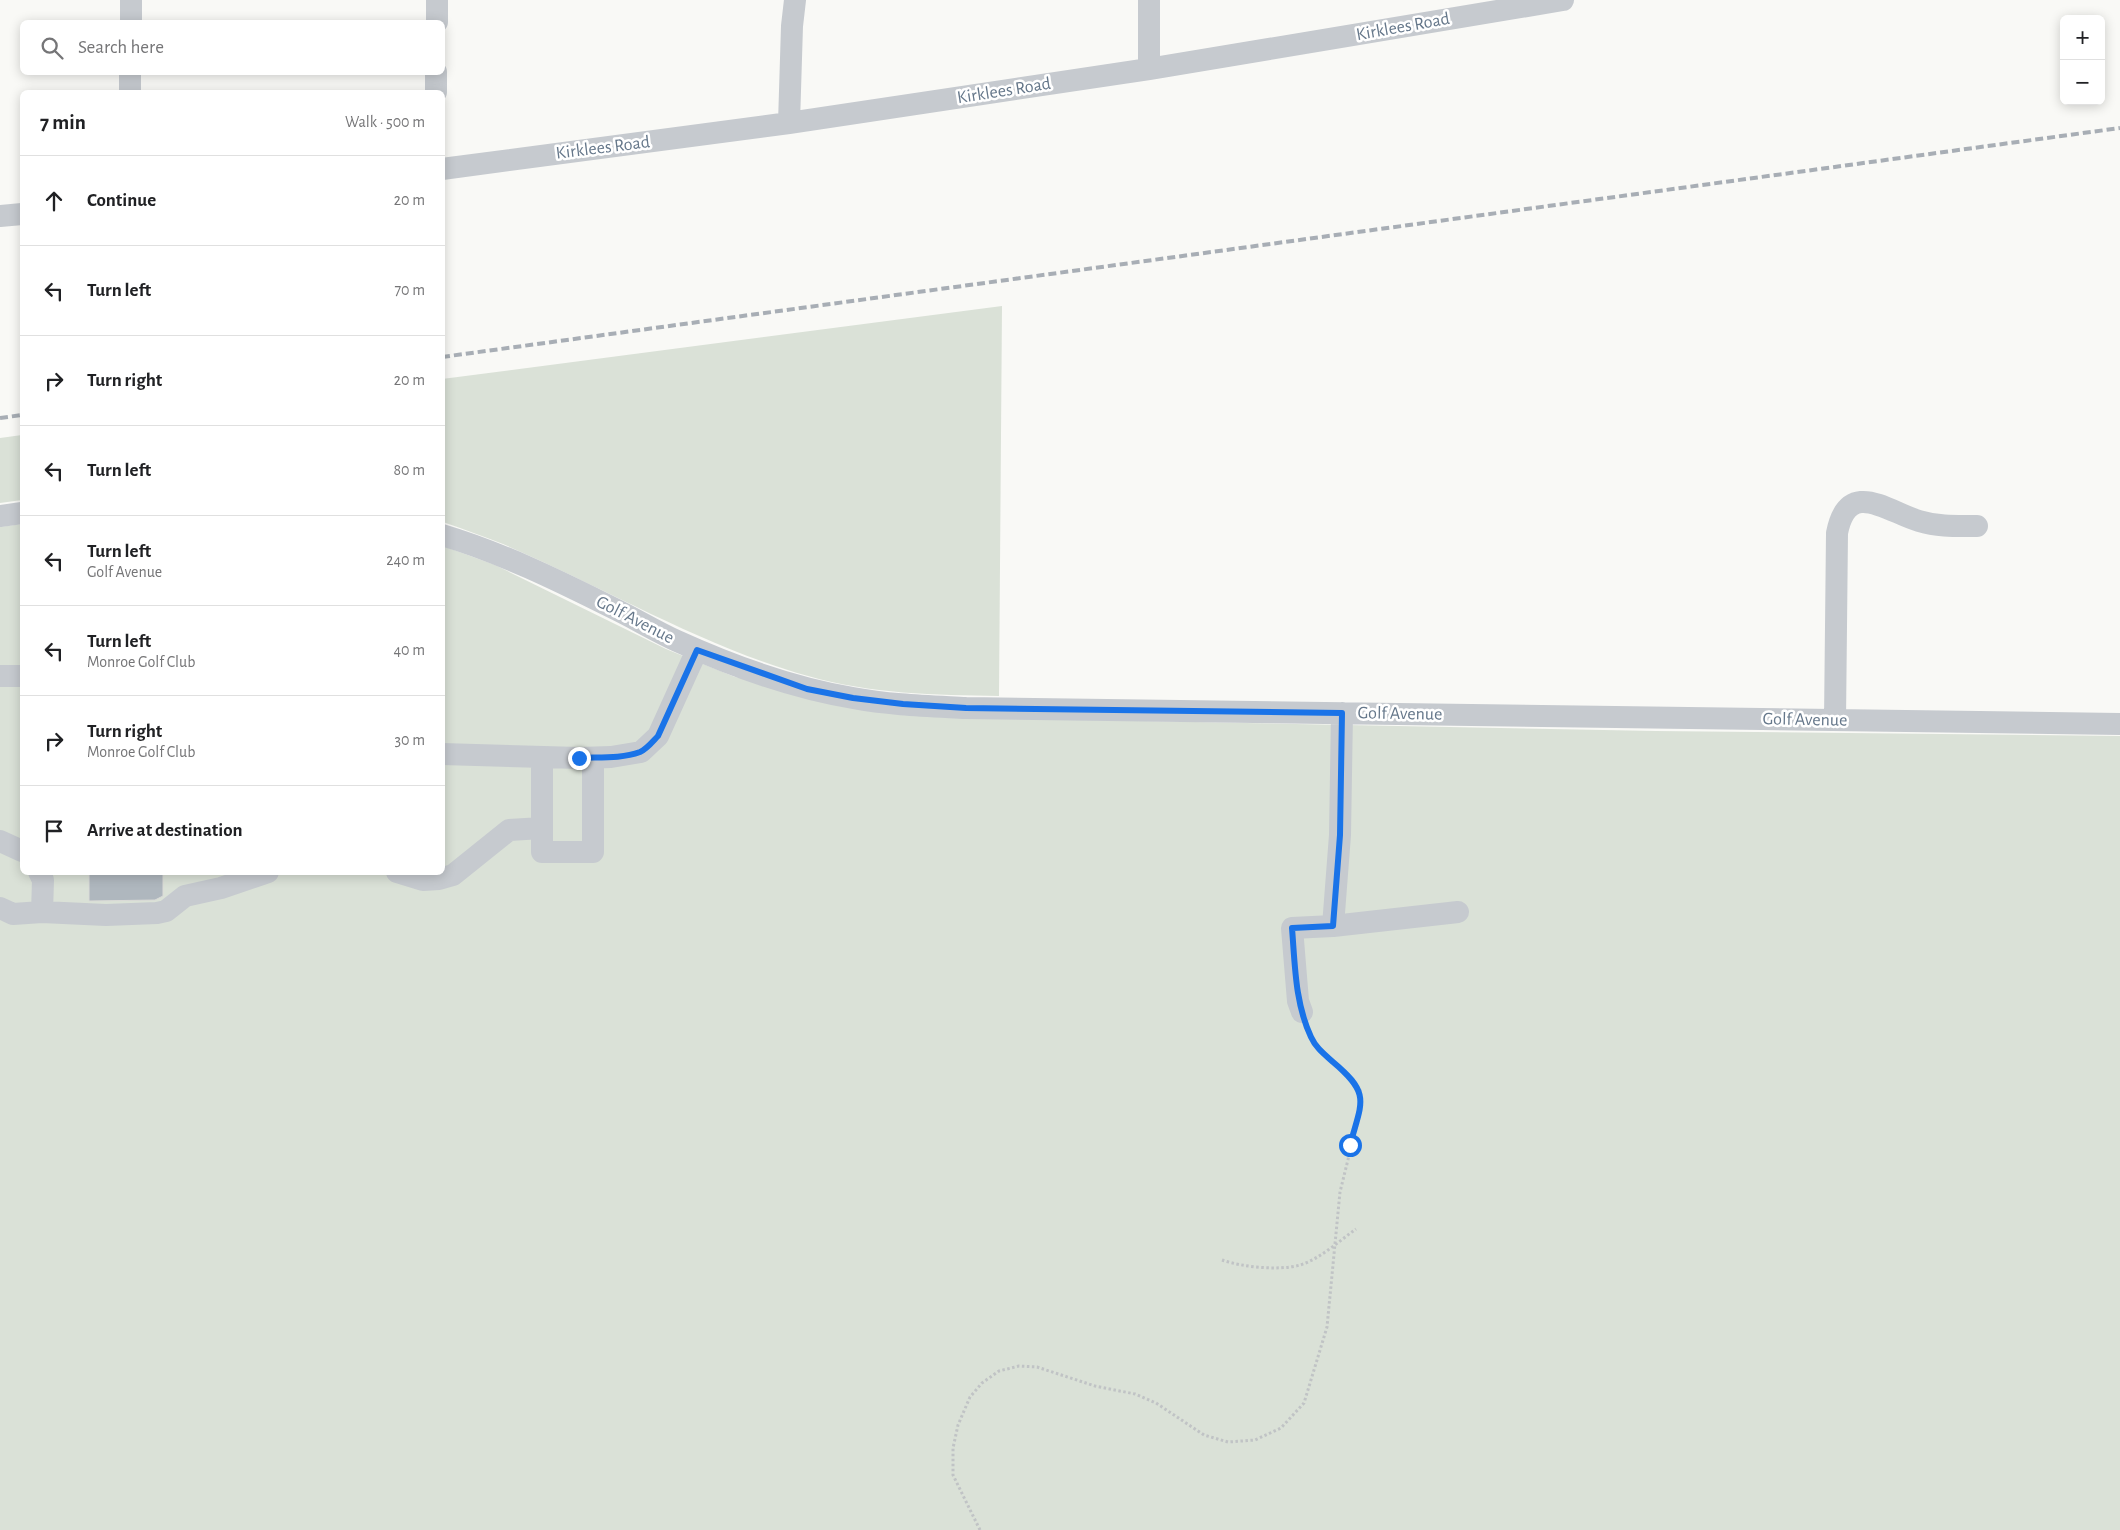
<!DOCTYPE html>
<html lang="en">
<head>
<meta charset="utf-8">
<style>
	:root { --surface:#fff; --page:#f6f6f6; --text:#202124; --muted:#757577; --line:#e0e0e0 }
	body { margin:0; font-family:"Alegreya Sans",sans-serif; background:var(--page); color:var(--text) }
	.controls { position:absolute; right:15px; top:15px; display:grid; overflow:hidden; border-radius:8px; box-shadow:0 2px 12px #0003 }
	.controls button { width:45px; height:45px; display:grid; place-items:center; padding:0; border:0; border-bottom:1px solid var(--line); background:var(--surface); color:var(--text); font:25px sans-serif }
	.stop { position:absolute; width:15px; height:15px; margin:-11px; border:4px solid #1a73e8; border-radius:50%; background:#fff }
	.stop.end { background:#1a73e8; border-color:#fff; box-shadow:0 1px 5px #0008 }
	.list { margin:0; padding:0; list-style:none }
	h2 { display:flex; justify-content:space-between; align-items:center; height:65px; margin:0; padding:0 20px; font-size:21px }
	h2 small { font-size:16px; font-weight:400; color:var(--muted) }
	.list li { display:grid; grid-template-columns:32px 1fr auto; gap:15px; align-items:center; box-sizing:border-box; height:90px; padding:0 20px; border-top:1px solid var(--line) }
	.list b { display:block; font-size:19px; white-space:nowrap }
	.list p { margin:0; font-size:16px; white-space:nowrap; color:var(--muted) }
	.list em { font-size:16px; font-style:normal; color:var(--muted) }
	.icon { flex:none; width:28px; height:28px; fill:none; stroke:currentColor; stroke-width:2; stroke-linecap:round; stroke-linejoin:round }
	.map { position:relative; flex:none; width:2120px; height:1530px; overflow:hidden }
	.search { position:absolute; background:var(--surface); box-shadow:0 2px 12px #0003; left:20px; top:20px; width:425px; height:55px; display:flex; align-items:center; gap:12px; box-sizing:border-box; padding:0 18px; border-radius:8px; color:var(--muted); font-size:19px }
	.panel { position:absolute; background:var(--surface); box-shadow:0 2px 12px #0003; left:20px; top:90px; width:425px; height:785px; border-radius:8px }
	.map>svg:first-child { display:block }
	.green { fill:#dae1d7 }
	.building { fill:#afb7be; stroke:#dbdbd8 }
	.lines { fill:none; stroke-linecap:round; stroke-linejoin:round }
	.path { stroke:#c0c3c5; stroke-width:3; stroke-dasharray:2.5 2.5; stroke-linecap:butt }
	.minor { stroke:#c6cacf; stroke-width:22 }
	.rail { stroke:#a8aeb5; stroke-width:4; stroke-dasharray:8 4; stroke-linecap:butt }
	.route { stroke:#1a73e8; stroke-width:6 }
	.labels { text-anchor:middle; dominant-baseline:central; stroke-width:5; stroke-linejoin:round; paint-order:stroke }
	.street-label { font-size:18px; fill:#65778a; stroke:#fff }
</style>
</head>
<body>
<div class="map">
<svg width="2120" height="1530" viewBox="0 0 2120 1530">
	<rect width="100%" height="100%" fill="#f9f9f6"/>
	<path class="green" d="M 1002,306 L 999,696 C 935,695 871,694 808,676 C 699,645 606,588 503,544 C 483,536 463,529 443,522 L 442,379 Z
		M 22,435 L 22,500 L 0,503 L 0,438 Z
		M 22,524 L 22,872 L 442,872 L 443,546 L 495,565 L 666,649 L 735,677 L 989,718 L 1656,731 L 2120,736 L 2120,1530 L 0,1530 L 0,527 Z"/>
	<path class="building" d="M 89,872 L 163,872 L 163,896 L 155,900 L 89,901 Z"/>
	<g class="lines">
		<path class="path" d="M 1222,1260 C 1242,1267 1279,1271 1300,1265 C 1320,1259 1339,1241 1356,1229
			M 980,1530 L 953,1475 L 953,1448 L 958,1425 L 970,1397 L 982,1383 L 999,1371 L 1019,1366 L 1037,1367 L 1095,1386 L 1135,1394 L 1156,1403 L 1204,1435 L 1228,1442 L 1255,1440 L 1281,1428 L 1304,1403 L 1327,1327 L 1340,1192 L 1361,1107 L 1360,1090 L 1349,1075 L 1316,1047 L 1308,1029"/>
		<path class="minor" d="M 131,22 L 131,0
			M 437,22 L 437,0
			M 1149,69 L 1149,0
			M 130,92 L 130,72
			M 436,92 L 436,72
			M 789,123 L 792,26 L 795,0
			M 442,169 L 789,123 L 1149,69 L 1563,0
			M 0,216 L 22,214
			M 0,516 L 22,513
			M 442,535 C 502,553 557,580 613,608 C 634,618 655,631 677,641 C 732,666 793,688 853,698 C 890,705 928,706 966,708 L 2120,724
			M 0,676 L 22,676
			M 1342,713 L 1340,835 L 1333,926 L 1458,912
			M 1835,720 L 1837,533 C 1848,477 1888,512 1919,521 C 1939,527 1957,526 1977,526
			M 442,754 L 579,758 L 611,757 L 641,752 L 658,736 L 697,650
			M 542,758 L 542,852 L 593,852 L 593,758
			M 0,841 L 22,851
			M 39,872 L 43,880 L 42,912
			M 397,872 L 423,880 L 439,879 L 453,875 L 509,830 L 542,828
			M 0,908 L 13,914 L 42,912 L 106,915 L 157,913 L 166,911 L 185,896 L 221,888 L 268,872
			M 1302,1012 L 1298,1001 L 1292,928 L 1333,926"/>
		<path class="rail" d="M 442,357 L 2120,128
			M 0,418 L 22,415"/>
	</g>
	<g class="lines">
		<path class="route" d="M 579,758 C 599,757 621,759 640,752 C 647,749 653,741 658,736 L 697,650 L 807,689 L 853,698 L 903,704 L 966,708 L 1342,713 L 1340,835 L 1333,926 L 1292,928 C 1295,965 1295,1003 1311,1037 C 1316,1048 1324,1054 1333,1062 C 1371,1094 1362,1101 1350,1145"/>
	</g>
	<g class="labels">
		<g class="street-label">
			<text transform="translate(1403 27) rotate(-10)">Kirklees Road</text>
			<text transform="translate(1004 91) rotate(-9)">Kirklees Road</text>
			<text transform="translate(603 148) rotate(-7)">Kirklees Road</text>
			<text transform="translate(635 620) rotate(27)">Golf Avenue</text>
			<text transform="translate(1400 714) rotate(1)">Golf Avenue</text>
			<text transform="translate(1805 720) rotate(1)">Golf Avenue</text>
		</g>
	</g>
</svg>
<div class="controls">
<button>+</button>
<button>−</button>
</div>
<div class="stop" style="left:1350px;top:1145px"></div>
<div class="stop end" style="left:579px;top:758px"></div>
<div class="search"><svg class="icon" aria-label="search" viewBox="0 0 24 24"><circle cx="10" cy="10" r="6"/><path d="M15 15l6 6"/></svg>Search here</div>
<section class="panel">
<h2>7 min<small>Walk · 500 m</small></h2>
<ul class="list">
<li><svg class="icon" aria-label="ahead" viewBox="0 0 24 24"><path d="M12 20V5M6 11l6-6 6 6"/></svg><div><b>Continue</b></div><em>20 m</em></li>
<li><svg class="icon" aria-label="left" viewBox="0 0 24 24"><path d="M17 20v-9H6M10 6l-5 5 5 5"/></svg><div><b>Turn left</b></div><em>70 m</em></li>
<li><svg class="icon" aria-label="right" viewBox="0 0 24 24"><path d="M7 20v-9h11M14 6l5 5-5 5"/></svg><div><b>Turn right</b></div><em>20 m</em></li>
<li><svg class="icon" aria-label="left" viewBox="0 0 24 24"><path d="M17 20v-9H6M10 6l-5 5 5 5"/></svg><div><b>Turn left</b></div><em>80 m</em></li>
<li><svg class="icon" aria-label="left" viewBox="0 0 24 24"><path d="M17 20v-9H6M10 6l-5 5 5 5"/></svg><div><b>Turn left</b><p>Golf Avenue</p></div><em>240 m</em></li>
<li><svg class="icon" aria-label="left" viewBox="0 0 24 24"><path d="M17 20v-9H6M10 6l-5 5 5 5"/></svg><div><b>Turn left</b><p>Monroe Golf Club</p></div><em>40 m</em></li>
<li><svg class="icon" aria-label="right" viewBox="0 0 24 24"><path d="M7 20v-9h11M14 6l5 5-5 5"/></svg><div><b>Turn right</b><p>Monroe Golf Club</p></div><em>30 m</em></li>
<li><svg class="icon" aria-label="arrive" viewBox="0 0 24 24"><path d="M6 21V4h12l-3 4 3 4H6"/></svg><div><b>Arrive at destination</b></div></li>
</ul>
</section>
</div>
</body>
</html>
